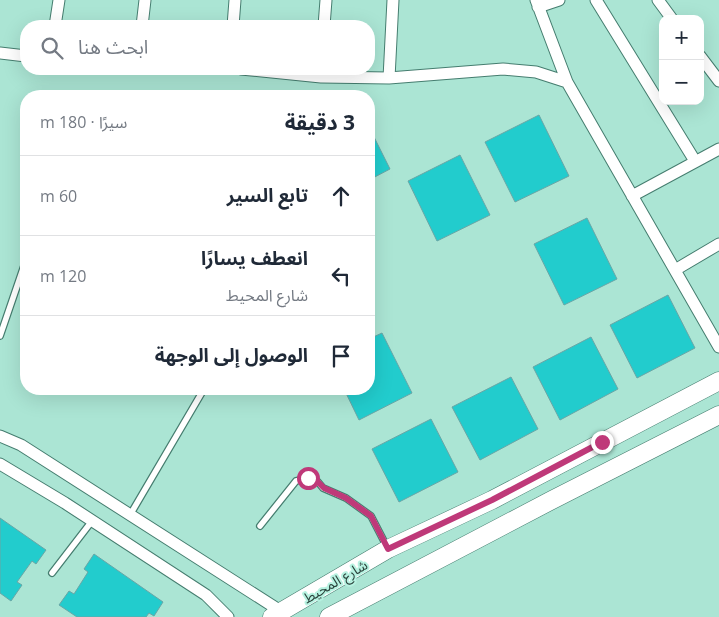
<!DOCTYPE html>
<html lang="ar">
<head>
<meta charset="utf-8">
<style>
	:root { --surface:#fff; --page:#f6f6f7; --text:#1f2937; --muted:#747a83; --line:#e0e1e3 }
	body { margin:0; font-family:"Open Sans","Noto Sans Arabic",sans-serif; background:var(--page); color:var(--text); direction:rtl }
	.controls { position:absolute; right:15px; top:15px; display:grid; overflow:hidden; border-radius:10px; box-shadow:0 5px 20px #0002 }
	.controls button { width:45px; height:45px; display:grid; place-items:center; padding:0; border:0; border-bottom:1px solid var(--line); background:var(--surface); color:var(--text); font:25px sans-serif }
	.stop { position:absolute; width:15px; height:15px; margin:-11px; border:4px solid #bf3979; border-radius:50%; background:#fff }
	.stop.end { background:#bf3979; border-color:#fff; box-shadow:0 1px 5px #0008 }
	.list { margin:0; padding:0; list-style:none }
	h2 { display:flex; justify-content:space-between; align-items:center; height:65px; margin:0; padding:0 20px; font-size:21px }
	h2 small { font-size:16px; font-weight:400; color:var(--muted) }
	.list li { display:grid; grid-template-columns:32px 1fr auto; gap:15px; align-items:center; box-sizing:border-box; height:80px; padding:0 20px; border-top:1px solid var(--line) }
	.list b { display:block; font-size:19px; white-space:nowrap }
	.list p { margin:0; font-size:16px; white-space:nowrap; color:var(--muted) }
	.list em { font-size:16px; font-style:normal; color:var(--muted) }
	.icon { flex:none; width:28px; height:28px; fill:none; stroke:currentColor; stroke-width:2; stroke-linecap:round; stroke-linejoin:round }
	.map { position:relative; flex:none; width:719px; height:617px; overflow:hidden; direction:ltr }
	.search { position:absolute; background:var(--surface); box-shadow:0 5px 20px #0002; left:20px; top:20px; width:355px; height:55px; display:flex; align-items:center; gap:12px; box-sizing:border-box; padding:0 18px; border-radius:20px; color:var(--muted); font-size:19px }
	.panel { position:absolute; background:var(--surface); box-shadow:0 5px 20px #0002; left:20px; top:90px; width:355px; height:305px; border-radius:20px; direction:rtl }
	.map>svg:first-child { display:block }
	.building { fill:#22cccd; stroke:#69a6a6 }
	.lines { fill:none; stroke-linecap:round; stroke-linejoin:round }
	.lane-casing { stroke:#457d6f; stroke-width:8 }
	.street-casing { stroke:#457d6f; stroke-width:13 }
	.primary-casing { stroke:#457d6f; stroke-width:19 }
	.lane { stroke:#fff; stroke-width:5.5 }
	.street { stroke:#fff; stroke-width:11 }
	.primary { stroke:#fff; stroke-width:18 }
	.route { stroke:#bf3979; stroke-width:6 }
	.labels { text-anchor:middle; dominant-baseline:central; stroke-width:4; stroke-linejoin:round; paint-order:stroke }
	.street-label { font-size:14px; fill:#2a423b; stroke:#b7f2e1 }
</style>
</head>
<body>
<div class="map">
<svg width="719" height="617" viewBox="0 0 719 617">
	<rect width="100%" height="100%" fill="#abe5d4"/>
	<path class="building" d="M 539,115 L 569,176 L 515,202 L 485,142 Z
		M 369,127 L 390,169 L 369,180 Z
		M 460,155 L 490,215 L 437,241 L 408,181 Z
		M 587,218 L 617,279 L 564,305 L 534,244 Z
		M 668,295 L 695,348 L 637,378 L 610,325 Z
		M 382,333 L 412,393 L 359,420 L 344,389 L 369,389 L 369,339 Z
		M 591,337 L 618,389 L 560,420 L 533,367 Z
		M 511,377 L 538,429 L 480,460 L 452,407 Z
		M 431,419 L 458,472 L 399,502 L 372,449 Z
		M 0,518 L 46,550 L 36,564 L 32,561 L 17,582 L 22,585 L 11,601 L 0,593 Z
		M 94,554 L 163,602 L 154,616 L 149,613 L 146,617 L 77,617 L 59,605 L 69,591 L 74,594 L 88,572 L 84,569 Z"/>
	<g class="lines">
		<defs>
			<path id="lane" d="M 0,336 L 26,260
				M 130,515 L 204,389
				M 260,526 L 296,481 L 309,478 L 318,482 L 323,488 L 346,498 L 371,516 L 387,547
				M 52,573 L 92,521"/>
			<path id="street" d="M 536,0 L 567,82 L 719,347
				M 596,0 L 695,161
				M 658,0 L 672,19
				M 538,7 L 559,0
				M 55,26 L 59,0
				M 142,26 L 145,0
				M 233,26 L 235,0
				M 324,26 L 326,0
				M 0,53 L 26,56
				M 700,56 L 719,81
				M 241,69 L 321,77 L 389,78 L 503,69 L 536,72 L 567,82
				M 389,78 L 393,0
				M 632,196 L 719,149
				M 675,270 L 719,244
				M 0,436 L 21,445 L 282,612
				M 0,464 L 65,503 L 206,595 L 228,617"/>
			<path id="primary" d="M 272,617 L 388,549 L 492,500 L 719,381
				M 329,617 L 552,500 L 719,415"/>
		</defs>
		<use href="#lane" class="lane-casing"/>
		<use href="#street" class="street-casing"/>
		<use href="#primary" class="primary-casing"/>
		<use href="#lane" class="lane"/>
		<use href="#street" class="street"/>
		<use href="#primary" class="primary"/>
	</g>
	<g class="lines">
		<path class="route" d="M 308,478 L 318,482 L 324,488 L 346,498 L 371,516 L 388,549 L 492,500 L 602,442"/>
	</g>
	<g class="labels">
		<g class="street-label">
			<text transform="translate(335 581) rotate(-30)">شارع المحيط</text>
		</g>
	</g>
</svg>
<div class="controls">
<button>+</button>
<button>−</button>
</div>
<div class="stop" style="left:308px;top:478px"></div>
<div class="stop end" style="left:602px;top:442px"></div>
<div class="search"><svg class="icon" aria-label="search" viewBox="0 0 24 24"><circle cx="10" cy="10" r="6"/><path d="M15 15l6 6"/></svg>ابحث هنا</div>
<section class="panel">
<h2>3 دقيقة<small>سيرًا · 180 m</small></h2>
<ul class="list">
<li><svg class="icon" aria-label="ahead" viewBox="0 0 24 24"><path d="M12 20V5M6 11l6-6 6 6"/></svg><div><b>تابع السير</b></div><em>60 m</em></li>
<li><svg class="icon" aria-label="left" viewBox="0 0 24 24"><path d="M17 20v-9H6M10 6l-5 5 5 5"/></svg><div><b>انعطف يسارًا</b><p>شارع المحيط</p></div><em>120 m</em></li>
<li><svg class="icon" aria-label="arrive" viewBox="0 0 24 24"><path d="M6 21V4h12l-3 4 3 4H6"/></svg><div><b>الوصول إلى الوجهة</b></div></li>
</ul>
</section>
</div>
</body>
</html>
